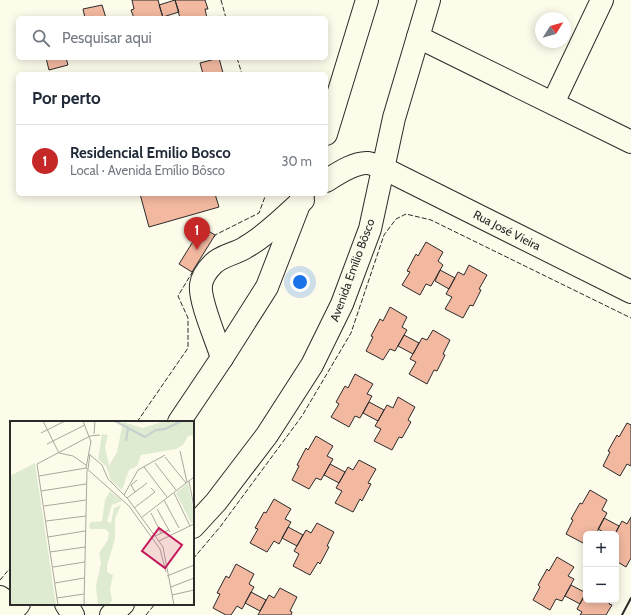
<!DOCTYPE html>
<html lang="pt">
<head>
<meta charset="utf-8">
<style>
	:root { --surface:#fff; --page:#f6f6f7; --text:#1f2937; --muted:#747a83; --line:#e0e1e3; --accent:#c62828 }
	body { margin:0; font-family:Cabin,sans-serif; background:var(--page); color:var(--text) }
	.controls { position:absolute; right:12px; bottom:12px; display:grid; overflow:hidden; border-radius:6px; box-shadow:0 2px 10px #0003 }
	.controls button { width:36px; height:36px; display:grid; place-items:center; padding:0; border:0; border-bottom:1px solid var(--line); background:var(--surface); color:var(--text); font:20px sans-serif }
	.compass { position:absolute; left:535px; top:12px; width:36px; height:36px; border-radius:50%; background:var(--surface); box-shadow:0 2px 10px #0003; rotate:53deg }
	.you { position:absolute; left:300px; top:282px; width:14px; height:14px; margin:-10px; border:3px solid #fff; border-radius:50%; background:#1a73e8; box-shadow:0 0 0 6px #1a73e833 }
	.badge { display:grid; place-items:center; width:26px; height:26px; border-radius:50%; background:var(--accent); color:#fff; font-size:13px; font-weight:700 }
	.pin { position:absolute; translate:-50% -33px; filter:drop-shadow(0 1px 2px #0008) }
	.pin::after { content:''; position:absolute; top:21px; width:14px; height:12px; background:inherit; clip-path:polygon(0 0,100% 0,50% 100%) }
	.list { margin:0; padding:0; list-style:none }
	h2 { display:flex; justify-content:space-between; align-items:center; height:52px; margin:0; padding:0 16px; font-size:17px }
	h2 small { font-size:13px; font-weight:400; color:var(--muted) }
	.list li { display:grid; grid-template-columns:26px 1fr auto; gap:12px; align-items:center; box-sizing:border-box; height:72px; padding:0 16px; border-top:1px solid var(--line) }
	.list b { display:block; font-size:15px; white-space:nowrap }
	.list p { margin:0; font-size:13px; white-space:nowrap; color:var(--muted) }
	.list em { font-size:13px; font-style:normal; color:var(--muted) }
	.icon { flex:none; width:22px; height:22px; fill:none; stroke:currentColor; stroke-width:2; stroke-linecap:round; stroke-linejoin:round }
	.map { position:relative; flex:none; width:631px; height:615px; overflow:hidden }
	.search { position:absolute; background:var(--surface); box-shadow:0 2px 10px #0003; left:16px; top:16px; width:312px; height:44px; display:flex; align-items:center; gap:10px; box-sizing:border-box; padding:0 14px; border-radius:6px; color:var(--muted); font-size:15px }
	.panel { position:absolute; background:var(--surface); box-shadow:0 2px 10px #0003; left:16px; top:72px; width:312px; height:124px; border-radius:6px }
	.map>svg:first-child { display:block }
	.building { fill:#f2b8a0; stroke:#2b2b2b }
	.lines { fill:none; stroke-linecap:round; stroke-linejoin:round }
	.minor-casing { stroke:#2b2b2b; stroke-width:24 }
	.major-casing { stroke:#2b2b2b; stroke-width:24 }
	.minor { stroke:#fdfbea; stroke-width:22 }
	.major { stroke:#fdfbea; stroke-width:22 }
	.fence { stroke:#2b2b2b; stroke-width:1; stroke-dasharray:5 2; stroke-linecap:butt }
	.wall { stroke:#2b2b2b; stroke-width:2 }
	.labels { text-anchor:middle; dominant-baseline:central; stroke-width:3; stroke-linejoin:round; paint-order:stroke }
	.street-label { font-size:12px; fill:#2b2b2b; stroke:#fdfbea }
	.inset-river { fill:none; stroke:#c7d0d0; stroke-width:2 }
	.inset-road { fill:none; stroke:#a9a89e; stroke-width:1 }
	.view { fill:#c2185b; fill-opacity:0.15; stroke:#c2185b; stroke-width:2 }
	.inset-edge { fill:none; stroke:#2b2b2b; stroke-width:2 }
</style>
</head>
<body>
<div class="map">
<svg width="631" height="615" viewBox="0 0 631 615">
	<rect width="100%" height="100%" fill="#fdfbea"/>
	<path class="building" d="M 132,0 L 158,0 L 163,18 L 134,18 L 131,10 L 134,9 Z
		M 175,0 L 179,12 L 163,17 L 159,5 Z
		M 175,0 L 205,0 L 208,9 L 205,9 L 207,18 L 187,18 L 186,17 L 180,18 Z
		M 102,5 L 106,18 L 85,18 L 83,9 Z
		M 46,58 L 66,58 L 68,65 L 49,70 Z
		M 219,58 L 223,73 L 226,73 L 226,74 L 203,74 L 200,63 Z
		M 140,194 L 215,194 L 219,207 L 149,227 Z
		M 202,227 L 215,235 L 192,272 L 179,264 Z
		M 426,242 L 443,252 L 438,261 L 443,265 L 431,286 L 426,284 L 420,295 L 402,285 L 410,272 L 407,271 L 416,254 L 418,256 Z
		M 469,265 L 487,275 L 479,289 L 481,290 L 473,306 L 470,305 L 463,318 L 445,309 L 452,297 L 446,294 L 458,272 L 464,275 Z
		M 440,270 L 455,278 L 449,289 L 435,281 Z
		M 390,307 L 407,317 L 402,327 L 407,330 L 395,351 L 390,349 L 383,360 L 366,351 L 373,337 L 371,336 L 380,319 L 383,321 Z
		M 433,330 L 450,340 L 443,354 L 445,355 L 437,371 L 434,370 L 427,384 L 409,374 L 416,362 L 410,359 L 422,338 L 427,340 Z
		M 404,335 L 419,343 L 413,354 L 398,346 Z
		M 355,374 L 373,384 L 367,394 L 372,396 L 360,418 L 355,416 L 349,427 L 331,417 L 339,404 L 336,402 L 345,386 L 348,388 Z
		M 398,397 L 415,407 L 408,420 L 411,422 L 402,438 L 399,437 L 392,450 L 374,441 L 381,429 L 375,426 L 387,405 L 393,408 Z
		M 369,402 L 384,410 L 378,421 L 363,413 Z
		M 627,423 L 631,425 L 631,466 L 627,464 L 620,476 L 603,466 L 610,452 L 608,451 L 617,435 L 619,437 Z
		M 316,436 L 333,446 L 327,456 L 333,459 L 321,480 L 316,478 L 309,489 L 292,480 L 299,466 L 297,465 L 306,448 L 308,450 Z
		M 359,460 L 376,469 L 368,483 L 371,484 L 362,501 L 360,499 L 353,512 L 335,503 L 342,491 L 336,488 L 348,467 L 353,470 Z
		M 330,464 L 345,472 L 339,483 L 324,475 Z
		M 590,490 L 607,500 L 602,510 L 607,513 L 596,534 L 590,532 L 589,534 L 586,534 L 586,538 L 583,543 L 566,534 L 573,520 L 571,519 L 580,503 L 582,504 Z
		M 274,499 L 291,509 L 285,519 L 291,522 L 279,544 L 274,541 L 267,552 L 250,543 L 258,529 L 255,528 L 264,512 L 266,513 Z
		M 631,517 L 631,558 L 626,567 L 616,561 L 616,534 L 615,534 L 622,521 L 627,524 Z
		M 604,518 L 619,526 L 615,534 L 607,534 L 598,529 Z
		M 317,523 L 334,532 L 327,546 L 329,547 L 320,564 L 318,562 L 310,575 L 293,566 L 299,554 L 294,551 L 306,530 L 311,533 Z
		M 288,527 L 303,535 L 297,546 L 282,538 Z
		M 557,557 L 574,567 L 568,576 L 574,579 L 562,601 L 556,599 L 550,610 L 533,600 L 540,587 L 538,585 L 547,569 L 549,571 Z
		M 236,564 L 254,574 L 249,584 L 254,587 L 242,609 L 237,606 L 231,615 L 226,615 L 213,608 L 220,594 L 217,593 L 226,576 L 229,578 Z
		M 571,585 L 586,593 L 580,604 L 565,596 Z
		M 280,588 L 297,597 L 290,611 L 292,612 L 291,615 L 258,615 L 269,595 L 274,598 Z
		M 251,592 L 266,600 L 260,611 L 245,603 Z
		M 586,592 L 586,600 L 611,600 L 609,604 L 612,605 L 606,615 L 580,615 L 582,612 L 577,609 Z"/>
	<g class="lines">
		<defs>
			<path id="minor" d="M 418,37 L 631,142
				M 553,103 L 602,0
				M 326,181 C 337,174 354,162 368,163 C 373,164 378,166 383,168 L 631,292
				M 222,358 C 217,341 199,301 201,285 C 202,277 208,269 213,264 C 222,255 236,254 246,247 C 267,235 285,216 303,200
				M 0,597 L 15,608"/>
			<path id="major" d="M 326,134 L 367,0
				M 179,422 L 222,358 L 267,287 L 303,194
				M 193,527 L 216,502 L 267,435 L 312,365 L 342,304 L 370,229 L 394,118 L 429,0
				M 66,604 L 73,615
				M 9,615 L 19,604
				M 111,615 L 123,604"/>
		</defs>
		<use href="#minor" class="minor-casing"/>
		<use href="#major" class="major-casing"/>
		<use href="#minor" class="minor"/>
		<use href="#major" class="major"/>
		<path class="fence" d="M 221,0 L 226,18
			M 237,58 L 242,74
			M 214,237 L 215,235 L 259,213 L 266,194
			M 137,422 L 188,348 L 188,318 L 178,296 L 193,271
			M 193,559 L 220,527 L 302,416 L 351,333 L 384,235 L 396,219 L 406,214 L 431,220 L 631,318
			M 0,580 L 11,567
			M 146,615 L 155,604"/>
		<path class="wall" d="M 622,615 L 631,598"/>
	</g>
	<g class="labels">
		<g class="street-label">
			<text transform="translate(507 230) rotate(27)">Rua José Vieira</text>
			<text transform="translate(352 270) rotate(-70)">Avenida Emílio Bôsco</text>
		</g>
	</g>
	<g transform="translate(10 421)">
		<rect width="184" height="184" fill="#fdfbea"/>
		<path d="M 155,0 L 184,0 L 184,14 L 178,15 L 173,24 L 166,28 L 131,34 L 127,45 L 119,49 L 112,69 L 101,60 L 96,45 L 88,38 L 92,13 L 98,14 L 95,26 L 99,45 L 107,31 L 113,1 L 133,7 ZM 25,42 L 46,184 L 0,184 L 0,55 ZM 178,62 L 184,92 L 184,101 L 181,102 L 166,72 ZM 100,70 L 112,80 L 102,84 L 97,100 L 101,102 L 104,87 L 111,84 L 105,97 L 105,118 L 97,144 L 97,151 L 103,154 L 100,168 L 102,179 L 99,184 L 88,184 L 86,165 L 91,142 L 89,132 L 98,119 L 99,111 L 95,108 L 80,108 L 79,104 L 81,101 L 92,100 L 95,79 Z" fill="#deebd1"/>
		<path class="inset-river" d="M 105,0 L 135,16 L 146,9 L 155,8 L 172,0M 116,20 L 118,8"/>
		<path class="inset-road" d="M 33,0 L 49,32 L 63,35 L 76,44M 73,0 L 81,21M 31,12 L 55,0M 84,13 L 85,0M 81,20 L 76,47 L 119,85 L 150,128 L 156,151M 37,23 L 75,4M 170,30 L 177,61M 80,34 L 92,44 L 98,58 L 118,78 L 153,126 L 164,184M 155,36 L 176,62M 145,42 L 166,69M 134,46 L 157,76M 78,48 L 80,33M 29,55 L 76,47M 179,60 L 184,86M 31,70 L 76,63M 125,71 L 121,64 L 127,59M 164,72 L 180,105M 114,74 L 128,49 L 155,34M 117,77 L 137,62M 154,79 L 169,107M 34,85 L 76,79M 124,87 L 145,71 L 141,67M 147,88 L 160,111M 141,92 L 151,112M 131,97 L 184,56M 36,100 L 76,95M 145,115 L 159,109M 38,116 L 75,110M 149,120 L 184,103M 40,131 L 75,126M 43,146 L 75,141M 157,155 L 184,144M 45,162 L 74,157M 161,166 L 184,157M 162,174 L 184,169M 47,177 L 74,173M 48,184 L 27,43 L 80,15 L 90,14M 74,184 L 77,49"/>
		<path class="view" d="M 149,107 L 172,124 L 155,147 L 132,130 Z"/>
		<rect width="184" height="184" class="inset-edge"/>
	</g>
</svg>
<div class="controls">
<button>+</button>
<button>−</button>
</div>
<svg class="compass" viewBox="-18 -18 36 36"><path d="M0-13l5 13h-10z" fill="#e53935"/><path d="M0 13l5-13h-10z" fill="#747a83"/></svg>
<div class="you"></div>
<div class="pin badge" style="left:197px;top:250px">1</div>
<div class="search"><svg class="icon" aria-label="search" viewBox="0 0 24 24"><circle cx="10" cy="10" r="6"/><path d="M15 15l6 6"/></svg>Pesquisar aqui</div>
<section class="panel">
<h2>Por perto<small></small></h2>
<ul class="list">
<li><span class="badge">1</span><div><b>Residencial Emilio Bosco</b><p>Local · Avenida Emílio Bôsco</p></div><em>30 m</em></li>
</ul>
</section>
</div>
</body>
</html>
